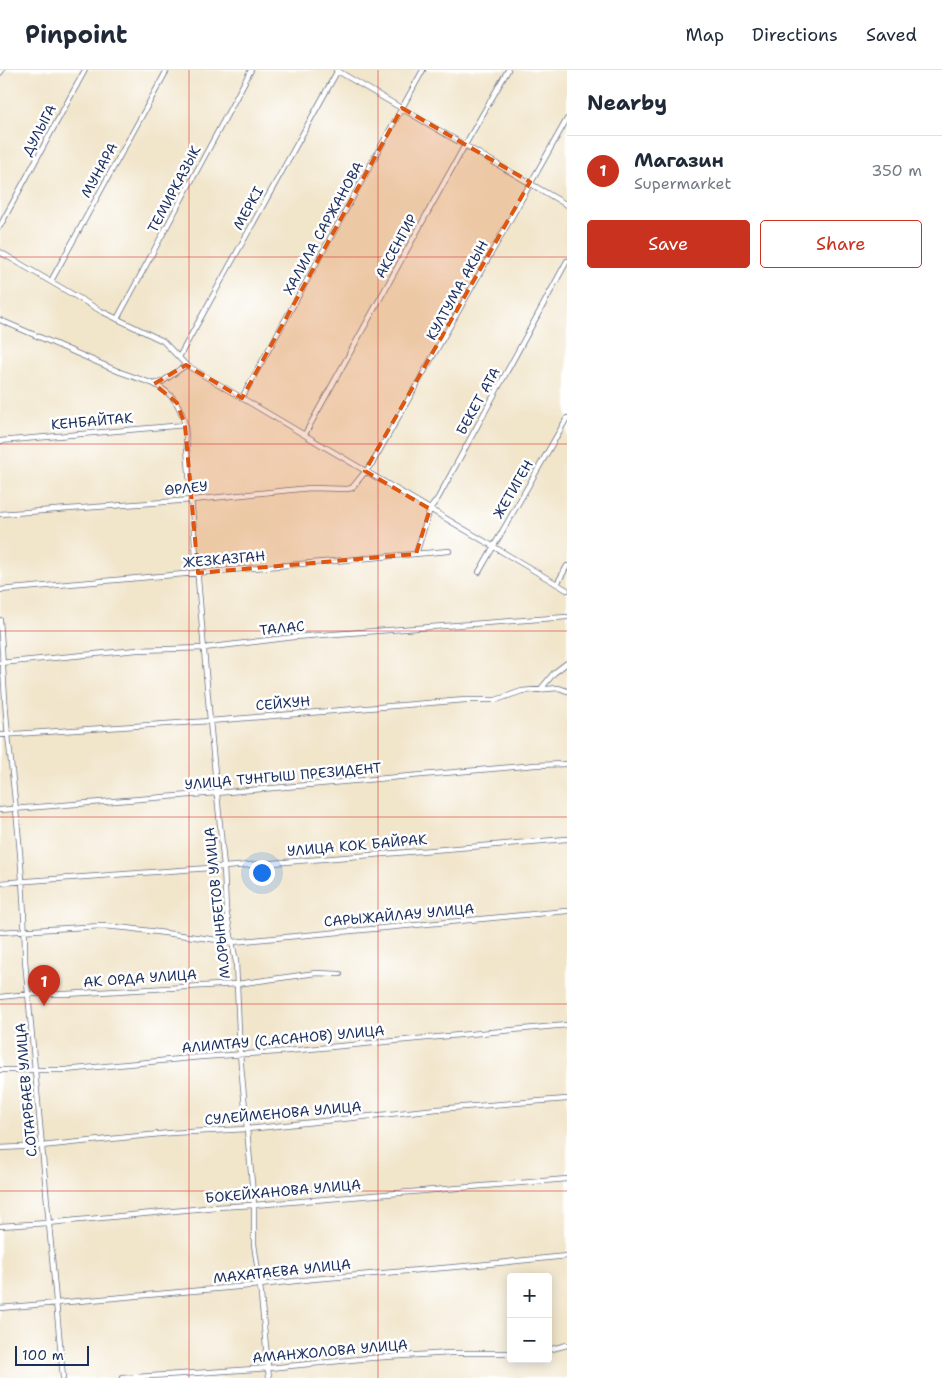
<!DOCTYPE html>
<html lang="en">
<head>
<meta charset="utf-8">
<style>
	:root { --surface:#fff; --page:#f6f6f7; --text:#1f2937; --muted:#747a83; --line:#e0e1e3; --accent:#c8321e }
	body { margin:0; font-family:"Shantell Sans",sans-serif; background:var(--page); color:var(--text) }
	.controls { position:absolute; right:15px; bottom:15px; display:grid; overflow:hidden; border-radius:5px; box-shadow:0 2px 12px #0003 }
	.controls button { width:45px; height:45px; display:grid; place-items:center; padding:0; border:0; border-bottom:1px solid var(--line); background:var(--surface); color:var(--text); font:25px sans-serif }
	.scale { position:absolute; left:15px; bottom:12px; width:74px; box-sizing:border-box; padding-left:5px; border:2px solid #1b2f5e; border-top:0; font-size:14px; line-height:18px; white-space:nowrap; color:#1b2f5e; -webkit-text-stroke:4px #fff; paint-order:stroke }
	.you { position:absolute; left:261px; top:802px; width:18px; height:18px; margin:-12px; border:4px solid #fff; border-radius:50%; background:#1a73e8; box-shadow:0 0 0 8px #1a73e833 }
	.badge { display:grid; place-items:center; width:32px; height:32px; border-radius:50%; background:var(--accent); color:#fff; font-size:16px; font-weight:700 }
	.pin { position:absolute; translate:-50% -41px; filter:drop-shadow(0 1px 2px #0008) }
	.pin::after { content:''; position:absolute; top:26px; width:18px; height:15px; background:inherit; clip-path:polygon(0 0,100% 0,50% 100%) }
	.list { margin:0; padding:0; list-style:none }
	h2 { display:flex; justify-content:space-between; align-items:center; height:65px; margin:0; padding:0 20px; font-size:21px }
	h2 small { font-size:16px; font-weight:400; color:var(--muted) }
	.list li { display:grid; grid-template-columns:32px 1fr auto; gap:15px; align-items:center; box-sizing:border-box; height:70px; padding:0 20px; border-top:1px solid var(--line) }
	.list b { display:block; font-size:19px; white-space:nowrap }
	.list p { margin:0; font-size:16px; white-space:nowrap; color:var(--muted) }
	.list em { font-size:16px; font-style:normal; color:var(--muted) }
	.actions { display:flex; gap:10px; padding:15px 20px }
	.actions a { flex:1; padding:11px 0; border:1px solid var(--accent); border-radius:5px; text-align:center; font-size:18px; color:var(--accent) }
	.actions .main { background:var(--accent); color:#fff }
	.map { position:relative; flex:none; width:567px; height:1308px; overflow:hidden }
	header { display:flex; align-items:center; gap:30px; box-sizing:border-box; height:70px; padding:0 25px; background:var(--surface); border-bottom:1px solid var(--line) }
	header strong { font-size:24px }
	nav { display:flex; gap:28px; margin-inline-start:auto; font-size:18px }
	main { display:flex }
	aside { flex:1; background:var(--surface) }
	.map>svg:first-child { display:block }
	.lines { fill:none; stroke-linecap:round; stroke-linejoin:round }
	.minor-casing { stroke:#666f84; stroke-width:6 }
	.minor { stroke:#fff; stroke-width:4.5 }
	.marked { fill:#de5710; fill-opacity:0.2; stroke:#de5710; stroke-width:4; stroke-dasharray:10 6; stroke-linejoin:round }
	.grid { fill:none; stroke:#d62828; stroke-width:1; stroke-opacity:0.55 }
	.labels { text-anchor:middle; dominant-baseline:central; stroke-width:5; stroke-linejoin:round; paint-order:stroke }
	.street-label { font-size:14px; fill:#1b2f5e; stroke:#fff }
</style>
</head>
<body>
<header>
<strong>Pinpoint</strong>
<nav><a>Map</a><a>Directions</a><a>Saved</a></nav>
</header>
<main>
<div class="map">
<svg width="567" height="1308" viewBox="0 0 567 1308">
	<rect width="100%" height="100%" fill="#fff"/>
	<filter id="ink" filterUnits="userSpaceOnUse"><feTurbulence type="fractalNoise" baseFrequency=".02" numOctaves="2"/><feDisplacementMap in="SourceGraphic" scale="10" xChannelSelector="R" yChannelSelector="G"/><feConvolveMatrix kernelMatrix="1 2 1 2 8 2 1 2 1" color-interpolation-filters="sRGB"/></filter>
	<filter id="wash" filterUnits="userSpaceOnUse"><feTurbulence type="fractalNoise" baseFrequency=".0096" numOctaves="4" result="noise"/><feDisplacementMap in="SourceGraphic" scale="20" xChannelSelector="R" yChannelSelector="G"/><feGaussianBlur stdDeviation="1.12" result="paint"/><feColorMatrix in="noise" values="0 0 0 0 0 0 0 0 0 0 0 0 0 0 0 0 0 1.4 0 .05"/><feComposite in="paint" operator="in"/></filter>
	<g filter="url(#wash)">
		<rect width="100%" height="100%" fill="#f1e5ca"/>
	</g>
	<g filter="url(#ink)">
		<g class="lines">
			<defs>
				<path id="minor" d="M 336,0 L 567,135
					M 0,3 L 2,0
					M 0,156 L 85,0
					M 0,182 L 101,241 L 163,271 L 186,295 L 567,520
					M 51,211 L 167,0
					M 117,249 L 251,0
					M 0,250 L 120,302 L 154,314 L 162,312 L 186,295
					M 179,287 L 338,0
					M 154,314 C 173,324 180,334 185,355 L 210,651 L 224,797 L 226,840 L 236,892 L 240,984 L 254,1135 L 254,1174 L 260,1215 L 269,1308
					M 242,328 L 423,0
					M 305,364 L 465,75 L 508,0
					M 0,371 L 185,355
					M 0,444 L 192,430 L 310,418 L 347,419 L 352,418 L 373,392 L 567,49
					M 416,484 L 430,439 L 438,428 L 567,191
					M 479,502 L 567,348
					M 557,514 L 567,496
					M 0,520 L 449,481
					M 0,550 C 3,589 4,627 8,665 C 16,739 25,815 25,890 L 63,1308
					M 0,593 L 137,580 L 204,578 L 294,567 L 567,547
					M 540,620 L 554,603 L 567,593
					M 0,665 L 210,651 L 465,630 L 496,630 L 522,621 L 559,618 L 567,621
					M 0,740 L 216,723 L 535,695 L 567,694
					M 0,813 L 224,797 L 567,769
					M 0,862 L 102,856 L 127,858 L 233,872 L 567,841
					M 0,927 L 29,924 L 66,924 L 237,914 L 316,903 L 340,904
					M 0,1000 L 65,1000 L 201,987 L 277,982 L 567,955
					M 0,1078 L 41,1076 L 170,1063 L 247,1059 L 437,1039 L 567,1029
					M 0,1156 L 48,1153 L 216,1137 L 254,1135 L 567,1109
					M 0,1238 L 260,1215 L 313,1209 L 478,1195 L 567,1186
					M 548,1280 L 567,1275
					M 122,1308 L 269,1298 L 370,1288 L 450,1283 L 511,1283"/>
			</defs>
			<use href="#minor" class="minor-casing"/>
			<use href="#minor" class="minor"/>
		</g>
	</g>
	<path class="marked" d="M 402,38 L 530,112 L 365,401 L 430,439 L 416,484 L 198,503 L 185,355 L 177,333 L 154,314 L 186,295 L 242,328 Z"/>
	<path class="grid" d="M 189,0 L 189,1308M 378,0 L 378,1308M 0,187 L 567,187M 0,374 L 567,374M 0,561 L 567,561M 0,747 L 567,747M 0,934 L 567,934M 0,1121 L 567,1121"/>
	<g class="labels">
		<g class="street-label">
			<text transform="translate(39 60) rotate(-62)">ДУЛЫГА</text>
			<text transform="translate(99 100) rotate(-61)">МУНАРА</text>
			<text transform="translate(174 119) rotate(-62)">ТЕМИРКАЗЫК</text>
			<text transform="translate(248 138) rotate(-61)">МЕРКІ</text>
			<text transform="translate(323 158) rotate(-61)">ХАЛИЛА САРЖАНОВА</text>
			<text transform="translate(396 176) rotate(-61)">АКСЕНГИР</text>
			<text transform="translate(457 220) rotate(-61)">КУЛТУМА АКЫН</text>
			<text transform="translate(478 331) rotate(-61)">БЕКЕТ АТА</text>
			<text transform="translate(92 351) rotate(-5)">КЕНБАЙТАК</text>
			<text transform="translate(186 418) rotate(-6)">ӨРЛЕУ</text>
			<text transform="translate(513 419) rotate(-60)">ЖЕТИГЕН</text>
			<text transform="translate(224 489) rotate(-5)">ЖЕЗКАЗГАН</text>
			<text transform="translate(282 558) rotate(-6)">ТАЛАС</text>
			<text transform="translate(283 633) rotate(-5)">СЕЙХУН</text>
			<text transform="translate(283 706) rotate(-5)">УЛИЦА ТУНГЫШ ПРЕЗИДЕНТ</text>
			<text transform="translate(357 775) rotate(-5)">УЛИЦА КОК БАЙРАК</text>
			<text transform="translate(217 833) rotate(-96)">М.ОРЫНБЕТОВ УЛИЦА</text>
			<text transform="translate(399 845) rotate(-5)">САРЫЖАЙЛАУ УЛИЦА</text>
			<text transform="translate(140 908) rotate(-4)">АК ОРДА УЛИЦА</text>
			<text transform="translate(283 969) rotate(-5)">АЛИМТАУ (С.АСАНОВ) УЛИЦА</text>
			<text transform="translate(26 1020) rotate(-95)">С.ОТАРБАЕВ УЛИЦА</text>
			<text transform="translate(283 1043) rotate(-5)">СУЛЕЙМЕНОВА УЛИЦА</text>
			<text transform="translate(283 1121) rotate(-5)">БОКЕЙХАНОВА УЛИЦА</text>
			<text transform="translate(282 1201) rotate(-6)">МАХАТАЕВА УЛИЦА</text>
			<text transform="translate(330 1281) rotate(-5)">АМАНЖОЛОВА УЛИЦА</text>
		</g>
	</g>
</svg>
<div class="controls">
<button>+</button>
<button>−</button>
</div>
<div class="scale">100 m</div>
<div class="you"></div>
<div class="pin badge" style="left:44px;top:936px">1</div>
</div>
<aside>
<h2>Nearby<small></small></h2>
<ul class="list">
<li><span class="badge">1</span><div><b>Магазин</b><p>Supermarket</p></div><em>350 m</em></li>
</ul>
<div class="actions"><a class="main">Save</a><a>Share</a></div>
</aside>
</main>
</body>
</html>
